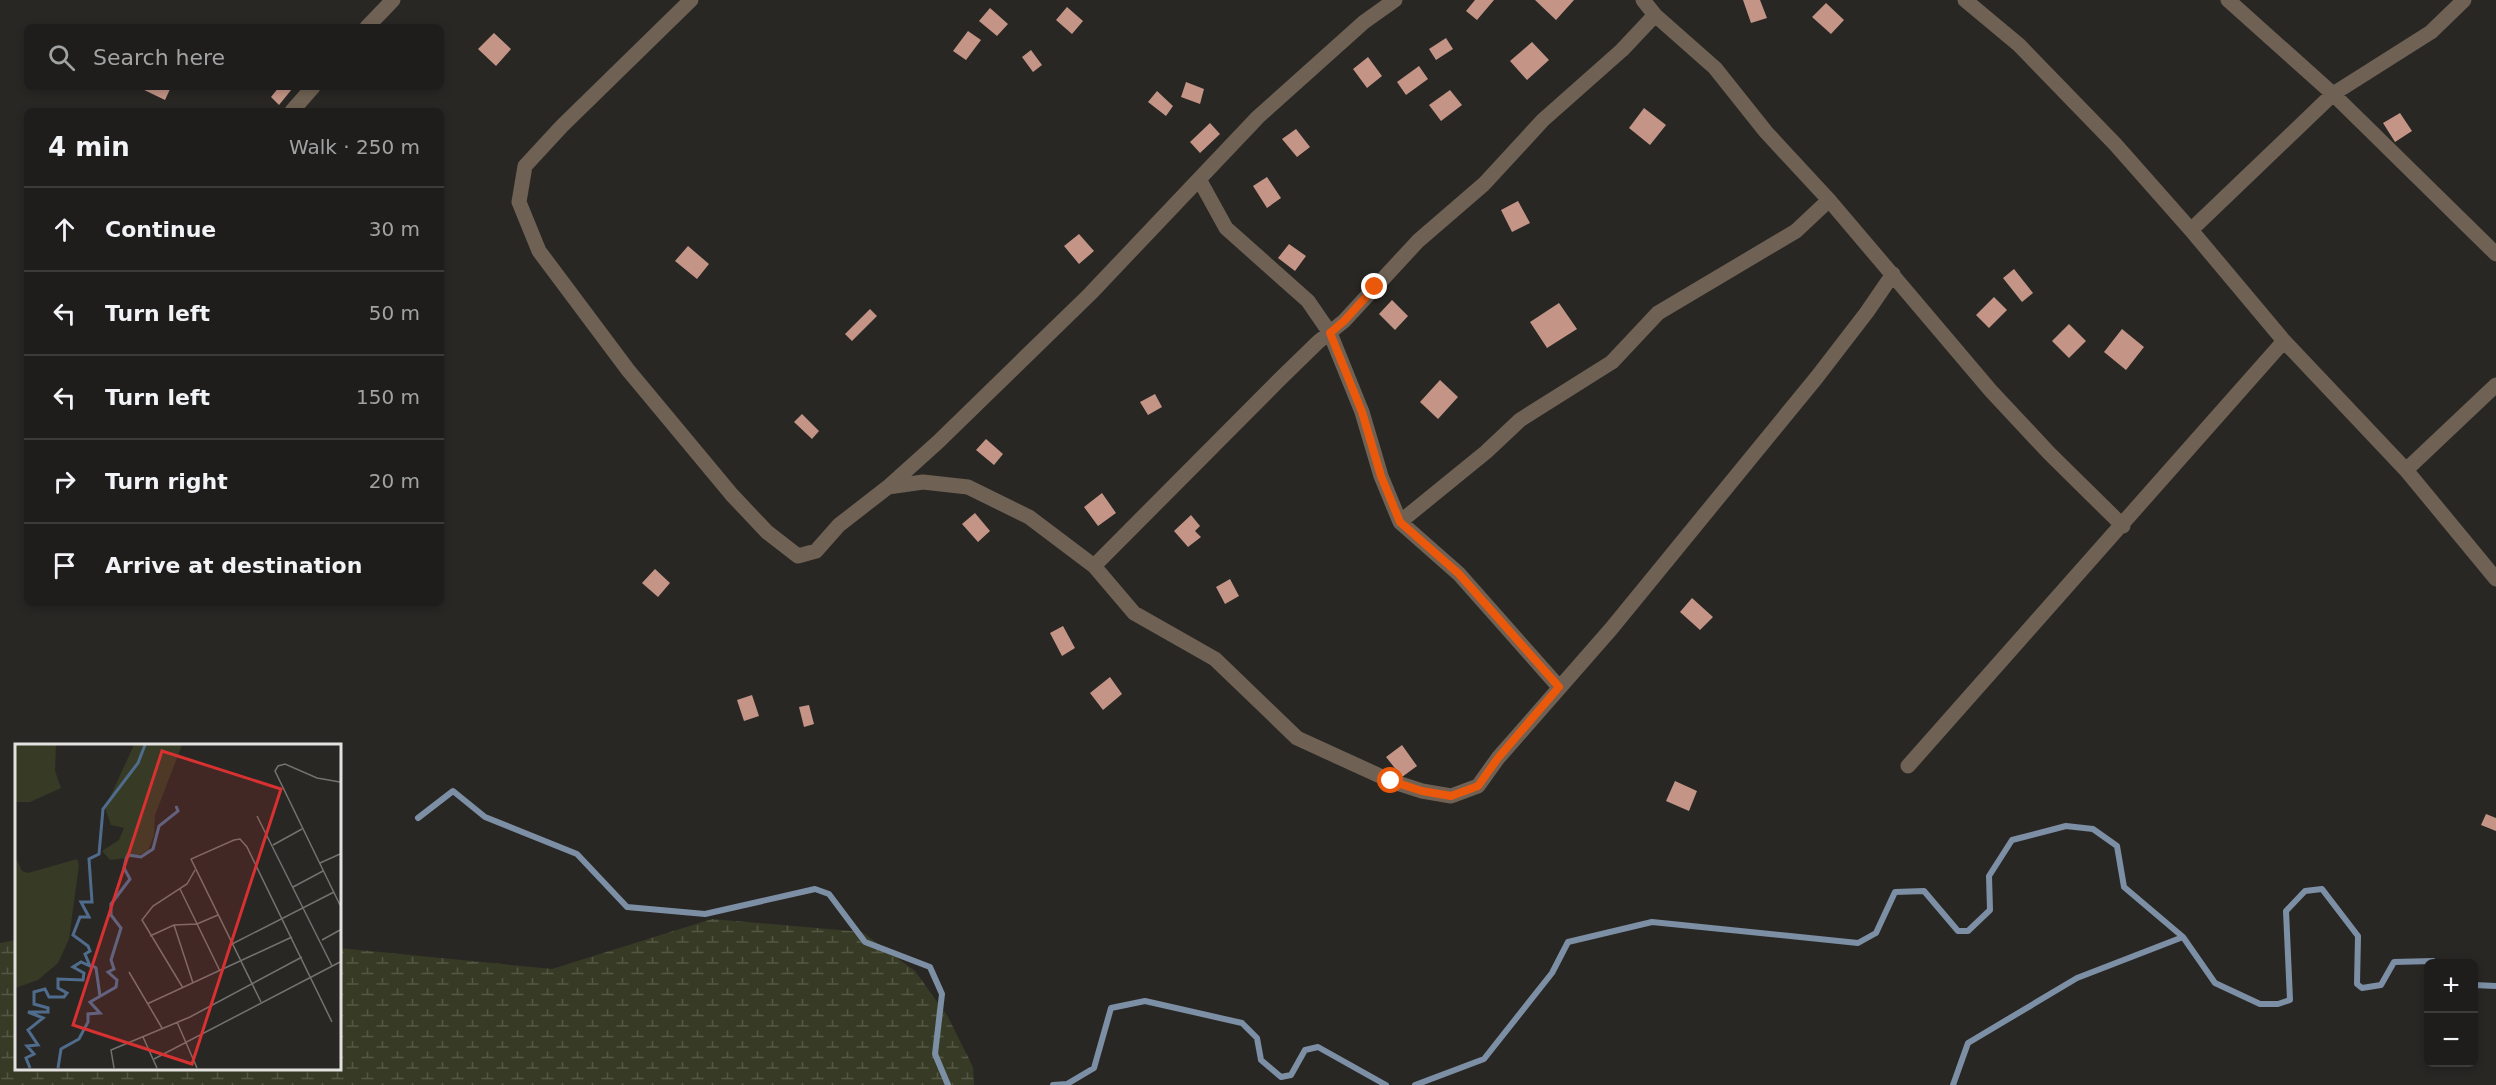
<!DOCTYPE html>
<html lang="en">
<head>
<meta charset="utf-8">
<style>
	:root { --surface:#1f1d1b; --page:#2c2a28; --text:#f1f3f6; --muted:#a1a2a3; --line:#3c3b3a }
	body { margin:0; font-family:"DejaVu Sans",sans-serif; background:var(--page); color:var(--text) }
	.controls { position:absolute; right:18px; bottom:18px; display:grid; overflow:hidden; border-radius:9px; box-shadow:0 3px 9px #0003 }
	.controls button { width:54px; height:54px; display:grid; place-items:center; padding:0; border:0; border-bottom:2px solid var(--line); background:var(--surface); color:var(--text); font:30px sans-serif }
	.stop { position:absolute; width:18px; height:18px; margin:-14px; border:4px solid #ea580c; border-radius:50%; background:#fff }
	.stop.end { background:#ea580c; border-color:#fff; box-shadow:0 2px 6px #0008 }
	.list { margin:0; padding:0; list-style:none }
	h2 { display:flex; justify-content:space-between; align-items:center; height:78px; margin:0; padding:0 24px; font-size:26px }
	h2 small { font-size:20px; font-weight:400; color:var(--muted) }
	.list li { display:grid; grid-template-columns:39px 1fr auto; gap:18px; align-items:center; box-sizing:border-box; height:84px; padding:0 24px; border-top:2px solid var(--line) }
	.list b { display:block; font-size:22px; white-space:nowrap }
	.list em { font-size:20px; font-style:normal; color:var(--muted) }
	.icon { flex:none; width:33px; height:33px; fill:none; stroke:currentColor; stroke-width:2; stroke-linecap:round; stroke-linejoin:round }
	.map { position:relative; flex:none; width:2496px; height:1085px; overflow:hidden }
	.search { position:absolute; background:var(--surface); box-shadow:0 3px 9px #0003; left:24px; top:24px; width:420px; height:66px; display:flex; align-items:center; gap:15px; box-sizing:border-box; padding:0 21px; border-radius:9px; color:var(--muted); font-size:22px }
	.panel { position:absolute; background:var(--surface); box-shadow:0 3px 9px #0003; left:24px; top:108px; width:420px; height:498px; border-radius:9px }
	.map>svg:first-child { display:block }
	.wetland { fill:url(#wetland-marsh) }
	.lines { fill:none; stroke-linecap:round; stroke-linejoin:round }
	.stream { stroke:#7c8fa5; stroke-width:6 }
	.building { fill:#c49586 }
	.street { stroke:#6f6254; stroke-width:15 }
	.route { stroke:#ea580c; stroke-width:8 }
	.inset-river { fill:none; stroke:#4f6c8c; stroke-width:3 }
	.inset-road { fill:none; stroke:#74726f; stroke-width:1.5 }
	.view { fill:#d73131; fill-opacity:0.15; stroke:#d73131; stroke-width:3 }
	.inset-edge { fill:none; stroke:#e4e2e0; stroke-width:3 }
</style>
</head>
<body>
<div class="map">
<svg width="2496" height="1085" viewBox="0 0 2496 1085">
	<defs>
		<pattern id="wetland-marsh" width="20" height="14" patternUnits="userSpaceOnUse" patternTransform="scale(1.5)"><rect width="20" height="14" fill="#373b25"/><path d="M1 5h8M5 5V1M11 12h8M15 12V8" fill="none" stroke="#545744"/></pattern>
	</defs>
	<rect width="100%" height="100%" fill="#292724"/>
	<path class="wetland" d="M 712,919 L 862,932 L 915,971 L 948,1017 L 973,1067 L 974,1085 L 0,1085 L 0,943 L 16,940 L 16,1068 L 339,1068 L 339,948 L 552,969 Z"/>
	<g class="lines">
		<path class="stream" d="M 418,818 L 453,791 L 485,817 L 577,854 L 627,907 L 705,914 L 815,889 L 829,894 L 865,942 L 930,967 L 942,994 L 935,1054 L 948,1085
			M 2474,985 L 2496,986
			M 1053,1085 L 1067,1084 L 1094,1068 L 1111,1008 L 1145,1001 L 1242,1023 L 1257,1038 L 1261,1060 L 1281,1077 L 1291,1075 L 1305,1050 L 1318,1047 L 1386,1085
			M 1415,1085 L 1484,1059 L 1552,973 L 1568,942 L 1652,922 L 1858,943 L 1876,933 L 1895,892 L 1924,891 L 1958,931 L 1968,931 L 1990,910 L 1989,876 L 2012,840 L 2066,826 L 2093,829 L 2117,846 L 2124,887 L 2183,937 L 2215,983 L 2260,1004 L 2278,1004 L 2290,1000 L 2286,911 L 2305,891 L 2322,889 L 2358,936 L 2357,984 L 2362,988 L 2381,985 L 2394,962 L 2433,961 L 2435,964
			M 1953,1085 L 1968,1043 L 2077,978 L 2183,937"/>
	</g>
	<path class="building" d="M 1475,0 L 1494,0 L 1477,20 L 1466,11 Z
		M 1535,0 L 1574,0 L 1556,20 Z
		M 1743,0 L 1760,0 L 1767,18 L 1751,23 Z
		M 1826,3 L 1844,20 L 1831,34 L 1812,17 Z
		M 1067,7 L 1083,21 L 1072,34 L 1056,20 Z
		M 990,8 L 1008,24 L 997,36 L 979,21 Z
		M 968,31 L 981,40 L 966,60 L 953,51 Z
		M 494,33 L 511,49 L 496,66 L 478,49 Z
		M 1446,38 L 1453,49 L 1436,60 L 1429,49 Z
		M 1532,42 L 1549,60 L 1527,80 L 1510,61 Z
		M 1031,50 L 1042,65 L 1033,72 L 1022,57 Z
		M 1368,57 L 1382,76 L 1367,88 L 1353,69 Z
		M 1419,66 L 1428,79 L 1406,95 L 1397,82 Z
		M 1186,82 L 1204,89 L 1200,104 L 1181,97 Z
		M 138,87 L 171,87 L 165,100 Z
		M 279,87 L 290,87 L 292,89 L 279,105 L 271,97 Z
		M 1450,90 L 1462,105 L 1441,121 L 1429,105 Z
		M 1157,91 L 1173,106 L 1166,116 L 1148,102 Z
		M 1644,108 L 1666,125 L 1650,145 L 1629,128 Z
		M 2400,113 L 2412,131 L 2395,142 L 2383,123 Z
		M 1210,123 L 1220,134 L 1200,153 L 1190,142 Z
		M 1296,129 L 1310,147 L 1297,157 L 1282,139 Z
		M 1267,177 L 1281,198 L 1267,208 L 1253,186 Z
		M 1518,201 L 1530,223 L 1512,232 L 1501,210 Z
		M 1079,234 L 1094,251 L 1079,264 L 1064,246 Z
		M 1289,244 L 1306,256 L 1295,271 L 1278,258 Z
		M 688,246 L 709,264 L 697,279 L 675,261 Z
		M 2014,269 L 2033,293 L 2022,302 L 2003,278 Z
		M 1994,297 L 2007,310 L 1989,328 L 1976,315 Z
		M 1392,300 L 1408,316 L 1395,330 L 1379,314 Z
		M 1559,303 L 1577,329 L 1547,348 L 1530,322 Z
		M 870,309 L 877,316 L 852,341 L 845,334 Z
		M 2069,324 L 2086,341 L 2069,358 L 2052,341 Z
		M 2122,329 L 2144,347 L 2126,370 L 2104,352 Z
		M 1440,380 L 1458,397 L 1438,419 L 1420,402 Z
		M 1155,394 L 1162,407 L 1148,415 L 1140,402 Z
		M 802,414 L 819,431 L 812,439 L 794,422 Z
		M 986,439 L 1003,454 L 994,465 L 976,450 Z
		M 1102,493 L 1116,513 L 1098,526 L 1084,507 Z
		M 975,513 L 990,531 L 978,542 L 962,524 Z
		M 1191,515 L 1200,526 L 1195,531 L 1201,537 L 1188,547 L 1174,531 Z
		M 655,569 L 670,583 L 658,597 L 642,583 Z
		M 1230,579 L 1239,596 L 1225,604 L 1216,587 Z
		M 1692,598 L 1713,617 L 1700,630 L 1680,612 Z
		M 1063,626 L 1075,648 L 1062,656 L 1050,633 Z
		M 1110,677 L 1122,694 L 1103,710 L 1090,693 Z
		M 752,695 L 759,716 L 744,721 L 737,700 Z
		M 809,705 L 814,724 L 804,727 L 799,707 Z
		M 1402,745 L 1417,766 L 1402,777 L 1386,757 Z
		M 1675,781 L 1697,791 L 1689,811 L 1666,801 Z
		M 2486,814 L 2496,818 L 2496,831 L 2481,825 Z"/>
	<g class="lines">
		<path class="street" d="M 691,0 L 562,126 L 525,166 L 519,202 L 539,251 L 628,370 L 732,495 L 767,532 L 798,556 L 816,551 L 839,525 L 888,487 L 938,442 L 1090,294 L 1258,117 L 1364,22 L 1395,0
			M 1643,0 L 1655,15 L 1715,68 L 1766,132 L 1829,200 L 1991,391 L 2049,453 L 2123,526
			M 1965,0 L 2019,45 L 2115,144 L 2191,230 L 2284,341 L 2406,470 L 2496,579
			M 2228,0 L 2333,94 L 2496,254
			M 367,27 L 393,0
			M 292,111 L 313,87
			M 1199,179 L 1226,228 L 1308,301 L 1330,333 L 1362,412 L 1381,476 L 1400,522 L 1459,574 L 1559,687
			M 2191,230 L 2333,94 L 2431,32 L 2464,0
			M 2406,470 L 2496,385
			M 888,487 L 923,482 L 968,487 L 1029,517 L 1094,566 L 1134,613 L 1215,659 L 1297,738 L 1391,781 L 1422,791 L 1451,796 L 1478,786 L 1498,758 L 1611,629 L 1817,377 L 1867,312 L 1893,274
			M 1400,522 L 1486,452 L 1520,420 L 1612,362 L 1658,313 L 1796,231 L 1829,200
			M 1094,566 L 1279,380 L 1318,342 L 1344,321 L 1418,241 L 1484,184 L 1543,120 L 1622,50 L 1655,15
			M 1908,766 L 2284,341"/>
	</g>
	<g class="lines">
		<path class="route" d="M 1375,287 L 1344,321 L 1330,333 L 1362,412 L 1381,476 L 1400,522 L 1459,574 L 1559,687 L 1498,758 L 1478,786 L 1451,796 L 1422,791 L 1391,781"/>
	</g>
	<g transform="translate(15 744)">
		<rect width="326" height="326" fill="#292724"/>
		<path d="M 0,1 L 41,1 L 40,27 L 46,44 L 15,58 L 0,58 ZM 0,112 L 7,127 L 13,129 L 62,115 L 64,121 L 54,195 L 43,219 L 23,236 L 0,244 Z" fill="#373b25"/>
		<path d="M 119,1 L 167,1 L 140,71 L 139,91 L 133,107 L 120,113 L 95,116 L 87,107 L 104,96 L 109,84 L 96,81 L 90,64 Z" fill="#373b25"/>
		<path class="inset-river" d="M 76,221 L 81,224 L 85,252M 15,324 L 11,314 L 19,310 L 12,302 L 23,301 L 13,286 L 28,274 L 13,268 L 33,268 L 33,264 L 19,260 L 19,248 L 30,245 L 34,253 L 49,253 L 52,249 L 43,244 L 43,235 L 68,236 L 69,229 L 58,223 L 66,218 L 75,222 L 70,210 L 75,207 L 73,202 L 58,191 L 65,173 L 74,173 L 66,158 L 77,158 L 74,115 L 84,110 L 88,65 L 123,19 L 130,1M 43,324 L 46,305 L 64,295 L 73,278 L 73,270 L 85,269 L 75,258 L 101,243 L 102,236 L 93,228 L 99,225 L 96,216 L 106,184 L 96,171 L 96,160 L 115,135 L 109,124 L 111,115 L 113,111 L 126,113 L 138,105 L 144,82 L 163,67 L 161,62"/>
		<path class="inset-road" d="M 325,38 L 302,34 L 270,20 L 263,22 L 260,27 L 325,161M 242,72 L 317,222M 258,101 L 287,85M 305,119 L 325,110M 278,143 L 308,127M 165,145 L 205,227M 159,181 L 178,239M 135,192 L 159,181 L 182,180 L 203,171M 307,196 L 325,186M 217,200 L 319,148M 114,228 L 147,284M 168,244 L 127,176 L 138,162 L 172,140 L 180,126M 246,258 L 176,115 L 219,96 L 225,95 L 232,103 L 317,278M 132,260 L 277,193M 162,278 L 182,324M 128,293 L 142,324M 139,315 L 325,218M 99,324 L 96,306 L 175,273 L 287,213"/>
		<path class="view" d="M 147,7 L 266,45 L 177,320 L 58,281 Z"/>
		<rect width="326" height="326" class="inset-edge"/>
	</g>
</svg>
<div class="controls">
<button>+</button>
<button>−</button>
</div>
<div class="stop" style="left:1391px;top:781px"></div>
<div class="stop end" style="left:1375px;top:287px"></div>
<div class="search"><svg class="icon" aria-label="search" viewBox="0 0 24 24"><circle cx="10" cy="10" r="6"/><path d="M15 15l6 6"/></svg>Search here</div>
<section class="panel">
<h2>4 min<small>Walk · 250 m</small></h2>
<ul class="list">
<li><svg class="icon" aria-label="ahead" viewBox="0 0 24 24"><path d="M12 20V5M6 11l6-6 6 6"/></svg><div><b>Continue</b></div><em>30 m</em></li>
<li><svg class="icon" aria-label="left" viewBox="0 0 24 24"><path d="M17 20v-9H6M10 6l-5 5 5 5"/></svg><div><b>Turn left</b></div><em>50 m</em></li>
<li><svg class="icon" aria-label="left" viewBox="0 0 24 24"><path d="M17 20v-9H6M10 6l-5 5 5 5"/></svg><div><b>Turn left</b></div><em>150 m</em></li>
<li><svg class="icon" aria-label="right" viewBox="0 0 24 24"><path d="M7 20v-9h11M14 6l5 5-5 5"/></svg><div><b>Turn right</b></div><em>20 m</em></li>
<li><svg class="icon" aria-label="arrive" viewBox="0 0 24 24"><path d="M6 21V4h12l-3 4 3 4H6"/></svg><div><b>Arrive at destination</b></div></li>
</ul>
</section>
</div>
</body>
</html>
